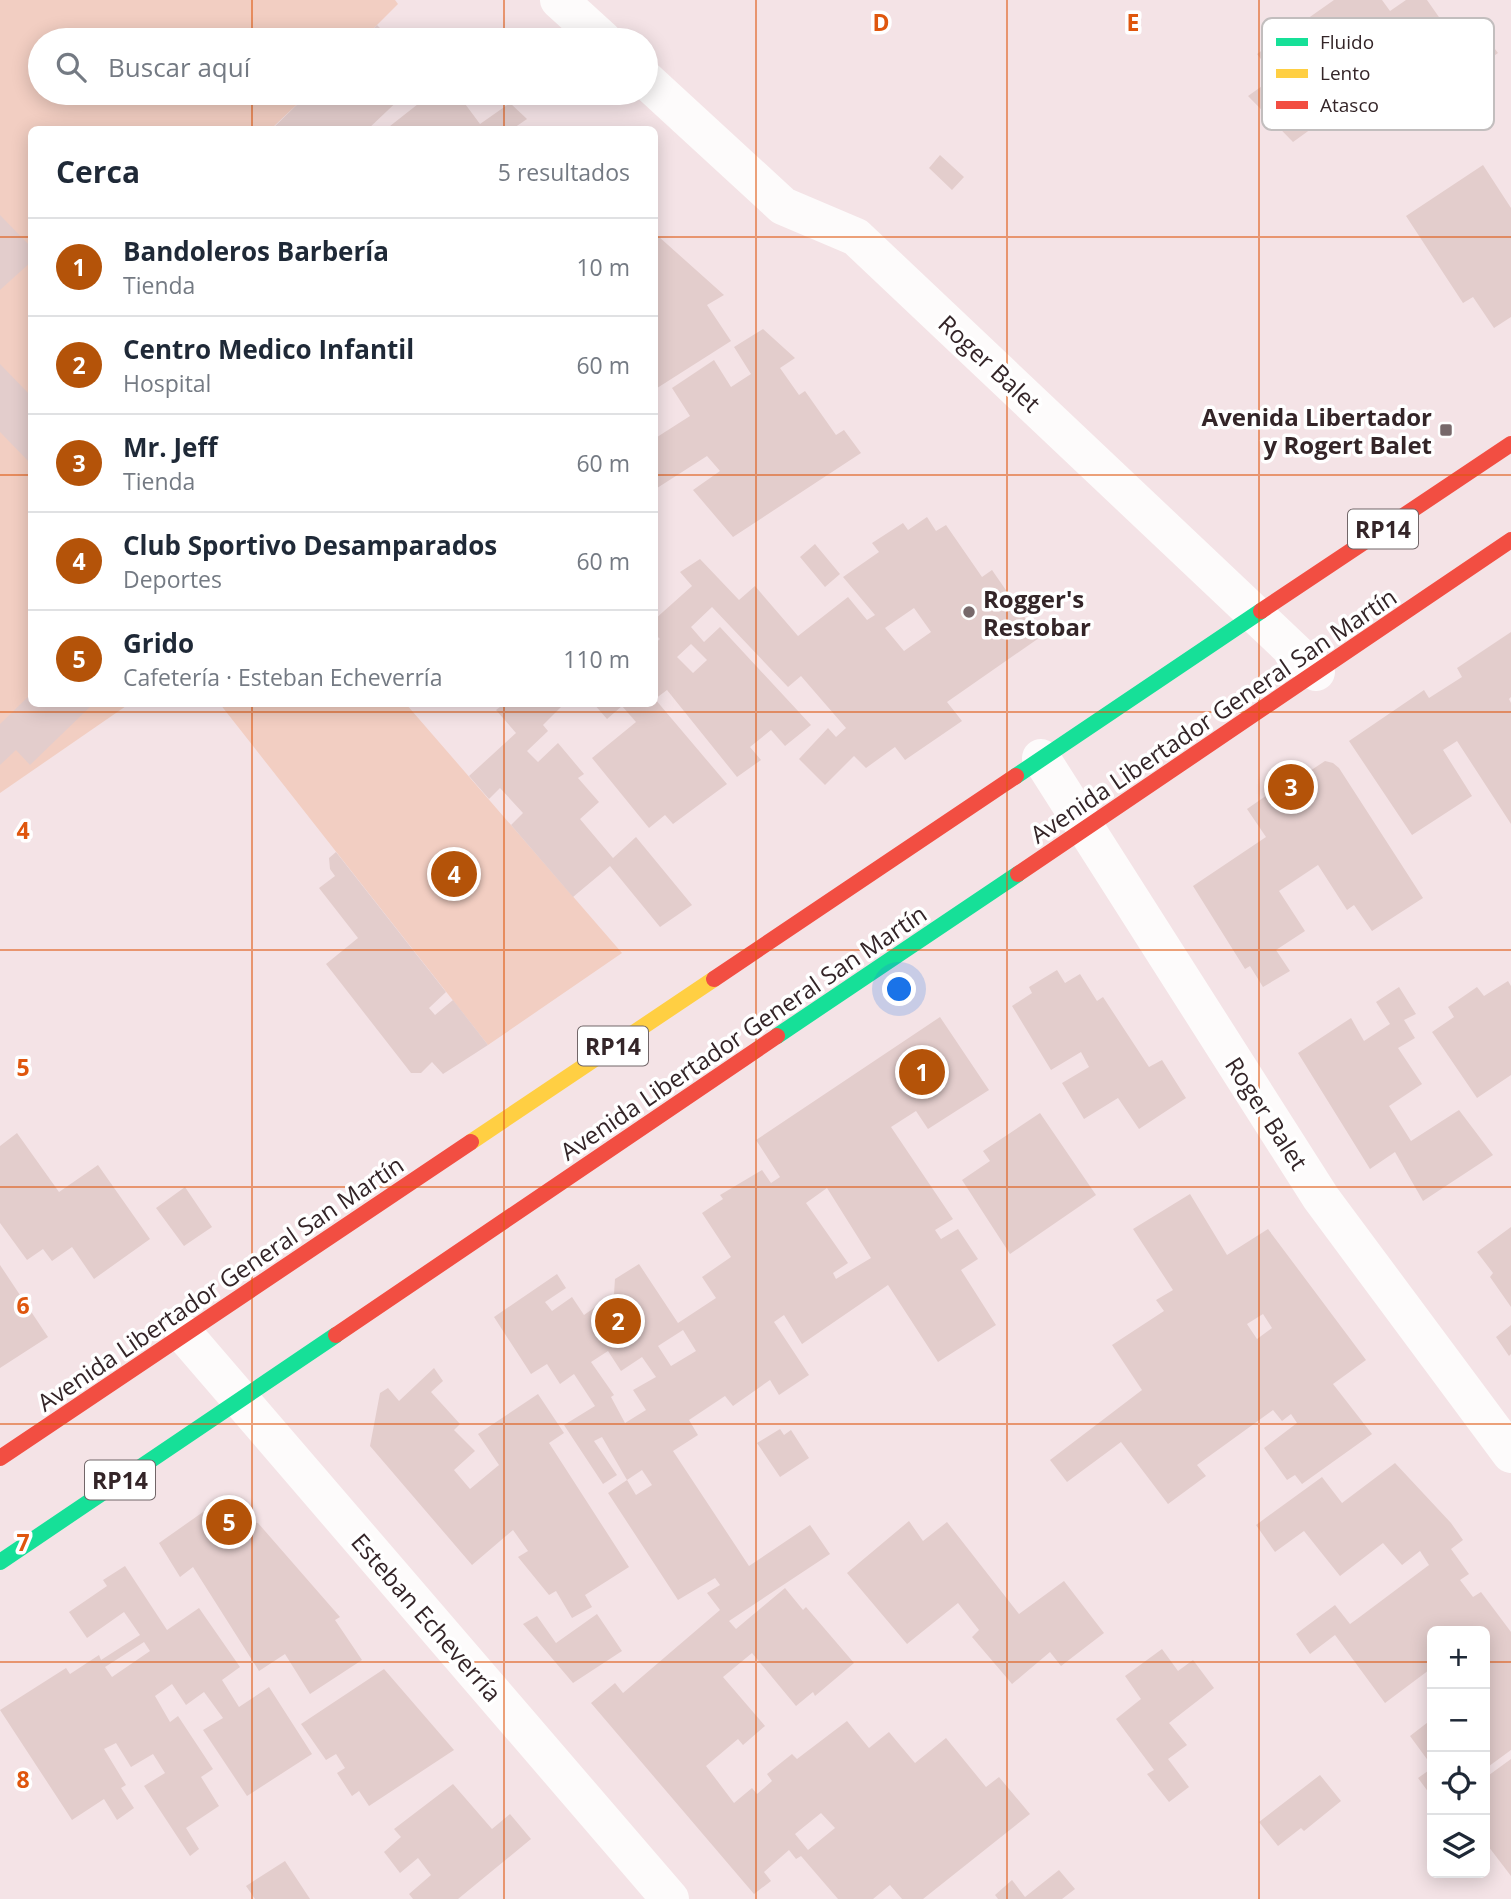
<!DOCTYPE html>
<html lang="es">
<head>
<meta charset="utf-8">
<style>
	:root { --surface:#fff; --page:#f2f2f3; --text:#1f2937; --muted:#747a83; --line:#e0e1e3; --accent:#b45309 }
	body { margin:0; font-family:"Open Sans",sans-serif; background:var(--page); color:var(--text) }
	.controls { position:absolute; right:21px; bottom:21px; display:grid; overflow:hidden; border-radius:10px; box-shadow:0 4px 18px #0003 }
	.controls button { width:63px; height:63px; display:grid; place-items:center; padding:0; border:0; border-bottom:2px solid var(--line); background:var(--surface); color:var(--text); font:35px sans-serif }
	.you { position:absolute; left:900px; top:990px; width:24px; height:24px; margin:-18px; border:5px solid #fff; border-radius:50%; background:#1a73e8; box-shadow:0 0 0 10px #1a73e833 }
	.badge { display:grid; place-items:center; width:46px; height:46px; border-radius:50%; background:var(--accent); color:#fff; font-size:23px; font-weight:700 }
	.pin { position:absolute; translate:-50% -50%; border:4px solid #fff; box-shadow:0 2px 7px #0006 }
	.list { margin:0; padding:0; list-style:none }
	h2 { display:flex; justify-content:space-between; align-items:center; height:91px; margin:0; padding:0 28px; font-size:30px }
	h2 small { font-size:23px; font-weight:400; color:var(--muted) }
	.list li { display:grid; grid-template-columns:46px 1fr auto; gap:21px; align-items:center; box-sizing:border-box; height:98px; padding:0 28px; border-top:2px solid var(--line) }
	.list b { display:block; font-size:26px; white-space:nowrap }
	.list p { margin:0; font-size:23px; white-space:nowrap; color:var(--muted) }
	.list em { font-size:23px; font-style:normal; color:var(--muted) }
	.icon { flex:none; width:38px; height:38px; fill:none; stroke:currentColor; stroke-width:2; stroke-linecap:round; stroke-linejoin:round }
	.map { position:relative; flex:none; width:1511px; height:1899px; overflow:hidden }
	.search { position:absolute; background:var(--surface); box-shadow:0 4px 18px #0003; left:28px; top:28px; width:630px; height:77px; display:flex; align-items:center; gap:18px; box-sizing:border-box; padding:0 24px; border-radius:38px; color:var(--muted); font-size:26px }
	.panel { position:absolute; background:var(--surface); box-shadow:0 4px 18px #0003; left:28px; top:126px; width:630px; height:581px; border-radius:10px }
	.map>svg:first-child { display:block }
	.green { fill:#f2cec2 }
	.building { fill:#e3cdcc; fill-rule:evenodd }
	.lines { fill:none; stroke-linecap:round; stroke-linejoin:round }
	.street { stroke:#fdfbfb; stroke-width:38 }
	.fast { stroke:#16e098; stroke-width:16 }
	.slow { stroke:#ffcf43; stroke-width:16 }
	.jam { stroke:#f24e42; stroke-width:16 }
	.grid { fill:none; stroke:#df560d; stroke-width:2; stroke-opacity:0.55 }
	.poi-dot { fill:#77686a; stroke:#fff; stroke-width:2.5 }
	.labels { text-anchor:middle; dominant-baseline:central; stroke-width:7; stroke-linejoin:round; paint-order:stroke }
	.shield { fill:#fff; stroke:#716668; stroke-width:2 }
	.shield-label { font-size:23px; font-weight:bold; fill:#342528 }
	.street-label { font-size:24px; fill:#342528; stroke:#fff }
	.poi-label { font-size:24px; font-weight:bold; fill:#342528; stroke:#fff; text-anchor:end }
	.key { fill:#fff; stroke:#c2bebe; stroke-width:2 }
	.key-label { font-size:19px; fill:#342528 }
	.grid-label { font-size:23px; text-anchor:middle; font-weight:bold; fill:#df560d; stroke:#fff; stroke-width:7; stroke-linejoin:round; paint-order:stroke }
</style>
</head>
<body>
<div class="map">
<svg width="1511" height="1899" viewBox="0 0 1511 1899">
	<rect width="100%" height="100%" fill="#f4e3e6"/>
	<path class="green" d="M 0,0 L 395,0 L 398,4 L 362,40 L 40,40 L 40,93 L 309,93 L 271,129 L 32,130 L 32,704 L 129,704 L 0,793 Z
		M 220,704 L 406,704 L 622,953 L 488,1045 Z"/>
	<path class="building" d="M 1334,0 L 1382,0 L 1390,11 L 1406,0 L 1427,0 L 1455,40 L 1476,24 L 1498,53 L 1447,89 L 1420,51 L 1377,82 L 1357,53 L 1334,69 L 1354,98 L 1293,142 L 1248,96 L 1275,77 L 1257,54 Z
		M 377,25 L 392,40 L 362,40 Z
		M 309,93 L 406,93 L 367,130 L 308,130 L 305,126 L 302,130 L 271,130 Z
		M 432,93 L 457,93 L 480,124 L 510,103 L 527,119 L 511,130 L 385,130 Z
		M 940,155 L 964,177 L 952,190 L 929,168 Z
		M 1483,165 L 1511,208 L 1511,317 L 1494,328 L 1473,297 L 1463,303 L 1406,216 Z
		M 0,215 L 32,248 L 32,261 L 0,290 Z
		M 658,236 L 724,295 L 707,305 L 731,341 L 654,390 L 654,239 Z
		M 763,329 L 795,358 L 780,368 L 799,395 L 805,391 L 836,435 L 844,430 L 861,453 L 733,537 L 693,490 L 720,471 L 707,456 L 654,490 L 654,439 L 690,416 L 672,388 L 714,360 L 731,387 L 751,374 L 734,347 Z
		M 0,364 L 32,397 L 32,465 L 0,432 Z
		M 927,517 L 936,531 L 946,525 L 982,577 L 992,570 L 1039,638 L 947,702 L 962,721 L 905,760 L 895,747 L 866,768 L 854,756 L 825,785 L 799,759 L 828,728 L 836,737 L 846,728 L 801,676 L 788,687 L 712,607 L 691,627 L 704,642 L 720,627 L 811,725 L 785,746 L 771,730 L 750,747 L 761,760 L 737,777 L 667,690 L 655,699 L 727,784 L 673,824 L 665,815 L 649,828 L 592,758 L 636,722 L 622,706 L 607,719 L 594,704 L 654,704 L 654,644 L 660,639 L 654,633 L 654,620 L 692,586 L 680,572 L 700,559 L 739,600 L 755,586 L 798,636 L 848,597 L 867,620 L 875,615 L 843,577 L 879,552 L 872,543 L 903,523 L 908,530 ZM 914,608 L 931,632 L 904,651 L 885,628 ZM 691,644 L 707,660 L 693,673 L 677,657 Z
		M 815,544 L 840,574 L 825,587 L 800,557 Z
		M 1511,632 L 1511,697 L 1509,699 L 1511,703 L 1511,824 L 1457,741 L 1443,750 L 1472,796 L 1412,835 L 1349,741 L 1424,690 L 1429,698 L 1462,677 L 1457,668 Z
		M 32,693 L 32,704 L 93,704 L 30,765 L 16,750 L 0,765 L 0,724 Z
		M 504,704 L 559,704 L 562,706 L 543,725 L 548,731 L 527,751 L 538,762 L 558,743 L 584,774 L 578,778 L 599,802 L 580,819 L 613,858 L 636,837 L 692,905 L 660,927 L 610,866 L 573,897 L 511,825 L 523,813 L 500,788 L 489,799 L 469,776 L 516,733 L 496,710 Z
		M 1325,761 L 1333,763 L 1339,768 L 1423,898 L 1372,931 L 1354,905 L 1347,910 L 1318,865 L 1279,891 L 1305,931 L 1276,950 L 1290,971 L 1263,987 L 1250,966 L 1245,969 L 1193,886 L 1266,837 L 1247,809 L 1270,793 L 1272,796 Z
		M 336,852 L 446,992 L 429,1008 L 435,1015 L 453,1000 L 488,1045 L 443,1074 L 432,1062 L 421,1073 L 411,1073 L 326,964 L 358,938 L 319,888 L 335,876 L 330,869 L 329,858 Z
		M 1057,970 L 1065,983 L 1080,974 L 1097,1001 L 1103,997 L 1149,1067 L 1162,1060 L 1186,1098 L 1139,1129 L 1118,1098 L 1084,1119 L 1062,1083 L 1089,1067 L 1081,1052 L 1051,1070 L 1012,1006 L 1032,993 L 1029,987 Z
		M 1508,981 L 1511,986 L 1511,1075 L 1477,1098 L 1432,1032 L 1454,1017 L 1448,1007 L 1477,987 L 1484,996 Z
		M 1399,987 L 1416,1014 L 1404,1020 L 1415,1038 L 1398,1048 L 1422,1084 L 1389,1106 L 1411,1141 L 1459,1110 L 1493,1155 L 1423,1201 L 1395,1152 L 1370,1169 L 1298,1053 L 1351,1018 L 1364,1041 L 1390,1024 L 1376,1002 Z
		M 940,1017 L 989,1090 L 928,1129 L 916,1111 L 891,1127 L 953,1219 L 935,1230 L 941,1239 L 958,1229 L 978,1259 L 961,1270 L 996,1325 L 938,1362 L 888,1285 L 802,1344 L 784,1315 L 774,1322 L 809,1375 L 779,1395 L 770,1380 L 733,1406 L 725,1396 L 689,1420 L 698,1435 L 673,1451 L 749,1566 L 810,1525 L 830,1554 L 729,1621 L 736,1629 L 785,1588 L 803,1610 L 806,1607 L 854,1663 L 815,1696 L 813,1692 L 796,1706 L 752,1653 L 723,1677 L 765,1726 L 743,1745 L 738,1739 L 706,1766 L 734,1803 L 752,1788 L 757,1794 L 772,1781 L 767,1774 L 792,1754 L 797,1759 L 847,1721 L 869,1748 L 889,1732 L 915,1763 L 946,1738 L 986,1787 L 999,1777 L 1030,1814 L 923,1899 L 902,1899 L 890,1885 L 873,1899 L 838,1899 L 801,1856 L 796,1859 L 789,1850 L 764,1872 L 771,1881 L 754,1894 L 591,1703 L 615,1683 L 623,1693 L 720,1610 L 707,1593 L 720,1585 L 715,1578 L 678,1600 L 608,1493 L 627,1480 L 636,1495 L 652,1485 L 642,1470 L 627,1480 L 602,1437 L 594,1441 L 617,1475 L 603,1484 L 564,1425 L 595,1406 L 574,1374 L 560,1384 L 547,1364 L 531,1374 L 494,1317 L 557,1274 L 566,1288 L 545,1302 L 552,1311 L 572,1297 L 584,1315 L 614,1294 L 615,1279 L 639,1264 L 678,1323 L 716,1298 L 702,1277 L 731,1257 L 702,1213 L 723,1199 L 720,1195 L 762,1170 L 771,1183 L 780,1177 L 756,1140 ZM 827,1188 L 871,1258 L 836,1279 L 833,1273 L 848,1263 L 806,1203 ZM 683,1330 L 696,1351 L 671,1366 L 658,1346 ZM 608,1351 L 621,1371 L 642,1357 L 656,1377 L 633,1390 L 646,1410 L 625,1423 L 611,1397 L 614,1395 L 591,1362 ZM 821,1813 L 835,1828 L 808,1850 L 795,1834 Z
		M 1040,1113 L 1096,1195 L 1010,1254 L 962,1180 L 990,1161 L 983,1151 Z
		M 17,1133 L 59,1192 L 98,1165 L 150,1239 L 94,1279 L 72,1247 L 52,1261 L 43,1249 L 27,1260 L 0,1223 L 0,1146 Z
		M 185,1187 L 212,1227 L 184,1246 L 156,1208 Z
		M 1190,1194 L 1227,1255 L 1268,1229 L 1366,1360 L 1333,1384 L 1372,1434 L 1302,1484 L 1295,1475 L 1287,1480 L 1264,1448 L 1297,1423 L 1291,1414 L 1282,1421 L 1273,1410 L 1197,1465 L 1206,1476 L 1168,1504 L 1121,1442 L 1067,1482 L 1050,1460 L 1142,1390 L 1112,1345 L 1164,1311 L 1156,1300 L 1173,1290 L 1133,1229 ZM 1263,1314 L 1272,1328 L 1257,1339 L 1247,1324 Z
		M 1511,1227 L 1511,1307 L 1490,1277 L 1493,1273 L 1477,1252 Z
		M 0,1265 L 48,1337 L 0,1368 Z
		M 1511,1325 L 1511,1354 L 1509,1356 L 1496,1337 Z
		M 434,1368 L 443,1381 L 431,1392 L 460,1424 L 454,1430 L 475,1451 L 454,1470 L 470,1489 L 499,1465 L 478,1434 L 538,1394 L 564,1433 L 549,1443 L 629,1567 L 585,1595 L 592,1607 L 572,1618 L 556,1591 L 549,1595 L 518,1557 L 528,1551 L 513,1530 L 472,1565 L 370,1446 L 380,1393 L 388,1388 L 399,1401 Z
		M 780,1429 L 784,1435 L 791,1430 L 809,1458 L 780,1477 L 757,1443 Z
		M 1395,1463 L 1451,1523 L 1463,1540 L 1451,1549 L 1469,1574 L 1460,1580 L 1473,1597 L 1481,1592 L 1511,1632 L 1511,1750 L 1485,1769 L 1485,1651 L 1488,1649 L 1485,1646 L 1485,1631 L 1432,1631 L 1432,1675 L 1429,1670 L 1385,1703 L 1335,1635 L 1310,1654 L 1296,1634 L 1335,1605 L 1350,1624 L 1357,1619 L 1429,1565 L 1420,1551 L 1402,1565 L 1383,1543 L 1340,1576 L 1304,1531 L 1275,1552 L 1256,1525 L 1322,1477 L 1342,1503 Z
		M 203,1512 L 258,1523 L 340,1617 L 335,1620 L 362,1660 L 310,1694 L 285,1654 L 259,1671 L 193,1567 L 180,1577 L 159,1543 Z
		M 909,1521 L 923,1541 L 947,1522 L 1019,1614 L 1064,1581 L 1104,1633 L 1061,1666 L 1050,1652 L 1012,1684 L 972,1637 L 979,1630 L 958,1603 L 907,1644 L 847,1573 Z
		M 125,1566 L 167,1630 L 199,1608 L 240,1667 L 222,1680 L 239,1707 L 269,1687 L 312,1754 L 247,1796 L 203,1730 L 223,1718 L 204,1692 L 186,1705 L 172,1684 L 155,1696 L 170,1722 L 178,1716 L 213,1769 L 201,1777 L 219,1806 L 186,1828 L 199,1849 L 190,1856 L 144,1786 L 165,1773 L 153,1754 L 131,1767 L 116,1743 L 104,1749 L 126,1785 L 121,1788 L 134,1808 L 117,1820 L 104,1799 L 72,1820 L 0,1710 L 66,1668 L 70,1674 L 99,1655 L 101,1660 L 140,1635 L 124,1612 L 87,1638 L 69,1612 L 107,1586 L 103,1580 ZM 144,1642 L 150,1651 L 112,1677 L 105,1667 Z
		M 597,1614 L 622,1651 L 573,1683 L 523,1624 L 537,1616 L 556,1643 Z
		M 1162,1649 L 1178,1671 L 1193,1660 L 1214,1688 L 1169,1723 L 1187,1745 L 1168,1759 L 1189,1787 L 1169,1802 L 1147,1774 L 1154,1770 L 1116,1719 L 1141,1699 L 1125,1676 Z
		M 384,1669 L 454,1750 L 369,1806 L 359,1791 L 352,1796 L 337,1773 L 345,1768 L 336,1754 L 326,1760 L 301,1724 Z
		M 1432,1719 L 1432,1766 L 1410,1736 Z
		M 1511,1759 L 1511,1876 L 1485,1842 L 1485,1778 Z
		M 1432,1768 L 1432,1797 L 1418,1778 Z
		M 1320,1775 L 1341,1801 L 1304,1831 L 1301,1828 L 1278,1846 L 1259,1822 Z
		M 453,1784 L 492,1829 L 510,1814 L 531,1839 L 458,1899 L 413,1899 L 409,1894 L 431,1875 L 418,1858 L 400,1873 L 384,1852 L 401,1837 L 394,1829 Z
		M 285,1861 L 310,1899 L 255,1899 L 246,1886 Z
		M 1059,1870 L 1075,1889 L 1062,1899 L 998,1899 L 995,1895 L 1012,1880 L 1025,1897 Z"/>
	<g class="lines">
		<path class="street" d="M 559,0 L 603,40
			M 646,80 L 783,206 L 856,237 L 1316,672
			M 1041,758 L 1321,1198 L 1511,1454
			M 184,1334 L 670,1899"/>
		<path class="fast" d="M 1016,776 L 1261,611
			M 777,1036 L 1018,874
			M 0,1562 L 336,1335"/>
		<path class="slow" d="M 471,1142 L 714,979"/>
		<path class="jam" d="M 1261,611 L 1511,444
			M 1018,874 L 1511,540
			M 714,979 L 1016,776
			M 336,1335 L 777,1036
			M 0,1458 L 471,1142"/>
	</g>
	<path class="grid" d="M 252,0 L 252,40M 504,0 L 504,40M 756,0 L 756,1899M 1007,0 L 1007,1899M 1259,0 L 1259,1899M 252,93 L 252,130M 504,93 L 504,130M 0,237 L 32,237M 654,237 L 1511,237M 0,475 L 32,475M 654,475 L 1511,475M 252,704 L 252,1899M 504,704 L 504,1899M 0,712 L 1511,712M 0,950 L 1511,950M 0,1187 L 1511,1187M 0,1424 L 1511,1424M 0,1662 L 1432,1662M 1485,1662 L 1511,1662"/>
	<g class="poi-dot">
		<rect x="1439" y="423" width="14" height="14" rx="3.5"/>
		<circle cx="969" cy="612" r="7"/>
	</g>
	<g class="labels">
		<g class="shield">
			<rect x="1348" y="509.5" width="70" height="39" rx="5"/>
			<rect x="578" y="1026.5" width="70" height="39" rx="5"/>
			<rect x="85" y="1460.5" width="70" height="39" rx="5"/>
		</g>
		<g class="shield-label">
			<text x="1383" y="529">RP14</text>
			<text x="613" y="1046">RP14</text>
			<text x="120" y="1480">RP14</text>
		</g>
		<g class="street-label">
			<text transform="translate(990 363) rotate(43)">Roger Balet</text>
			<text transform="translate(1213 715) rotate(-34)">Avenida Libertador General San Martín</text>
			<text transform="translate(743 1032) rotate(-34)">Avenida Libertador General San Martín</text>
			<text transform="translate(1267 1113) rotate(57)">Roger Balet</text>
			<text transform="translate(220 1283) rotate(-34)">Avenida Libertador General San Martín</text>
			<text transform="translate(427 1617) rotate(49)">Esteban Echeverría</text>
		</g>
		<g class="poi-label">
			<text x="1432" y="416">Avenida Libertador<tspan x="1432" dy="28">y Rogert Balet</tspan></text>
			<text x="983" y="598" text-anchor="start">Rogger's<tspan x="983" dy="28">Restobar</tspan></text>
		</g>
	</g>
	<rect x="1262" y="18" width="232" height="112" rx="10" class="key"/>
	<rect x="1276" y="38" width="32" height="8" fill="#16e098"/>
	<rect x="1276" y="69" width="32" height="9" fill="#ffcf43"/>
	<rect x="1276" y="101" width="32" height="8" fill="#f24e42"/>
	<g class="key-label">
		<text x="1320" y="49">Fluido</text>
		<text x="1320" y="80">Lento</text>
		<text x="1320" y="112">Atasco</text>
	</g>
	<g class="grid-label">
		<text x="881" y="31">D</text>
		<text x="1133" y="31">E</text>
		<text x="23" y="839">4</text>
		<text x="23" y="1076">5</text>
		<text x="23" y="1314">6</text>
		<text x="23" y="1551">7</text>
		<text x="23" y="1788">8</text>
	</g>
</svg>
<div class="controls">
<button>+</button>
<button>−</button>
<button><svg class="icon" aria-label="locate" viewBox="0 0 24 24"><circle cx="12" cy="12" r="6"/><path d="M12 2v4M12 18v4M2 12h4M18 12h4"/></svg></button>
<button><svg class="icon" aria-label="layers" viewBox="0 0 24 24"><path d="M12 4l9 5-9 5-9-5zM3 14l9 5 9-5"/></svg></button>
</div>
<div class="you"></div>
<div class="pin badge" style="left:922px;top:1072px">1</div>
<div class="pin badge" style="left:618px;top:1321px">2</div>
<div class="pin badge" style="left:1291px;top:787px">3</div>
<div class="pin badge" style="left:454px;top:874px">4</div>
<div class="pin badge" style="left:229px;top:1522px">5</div>
<div class="search"><svg class="icon" aria-label="search" viewBox="0 0 24 24"><circle cx="10" cy="10" r="6"/><path d="M15 15l6 6"/></svg>Buscar aquí</div>
<section class="panel">
<h2>Cerca<small>5 resultados</small></h2>
<ul class="list">
<li><span class="badge">1</span><div><b>Bandoleros Barbería</b><p>Tienda</p></div><em>10 m</em></li>
<li><span class="badge">2</span><div><b>Centro Medico Infantil</b><p>Hospital</p></div><em>60 m</em></li>
<li><span class="badge">3</span><div><b>Mr. Jeff</b><p>Tienda</p></div><em>60 m</em></li>
<li><span class="badge">4</span><div><b>Club Sportivo Desamparados</b><p>Deportes</p></div><em>60 m</em></li>
<li><span class="badge">5</span><div><b>Grido</b><p>Cafetería · Esteban Echeverría</p></div><em>110 m</em></li>
</ul>
</section>
</div>
</body>
</html>
